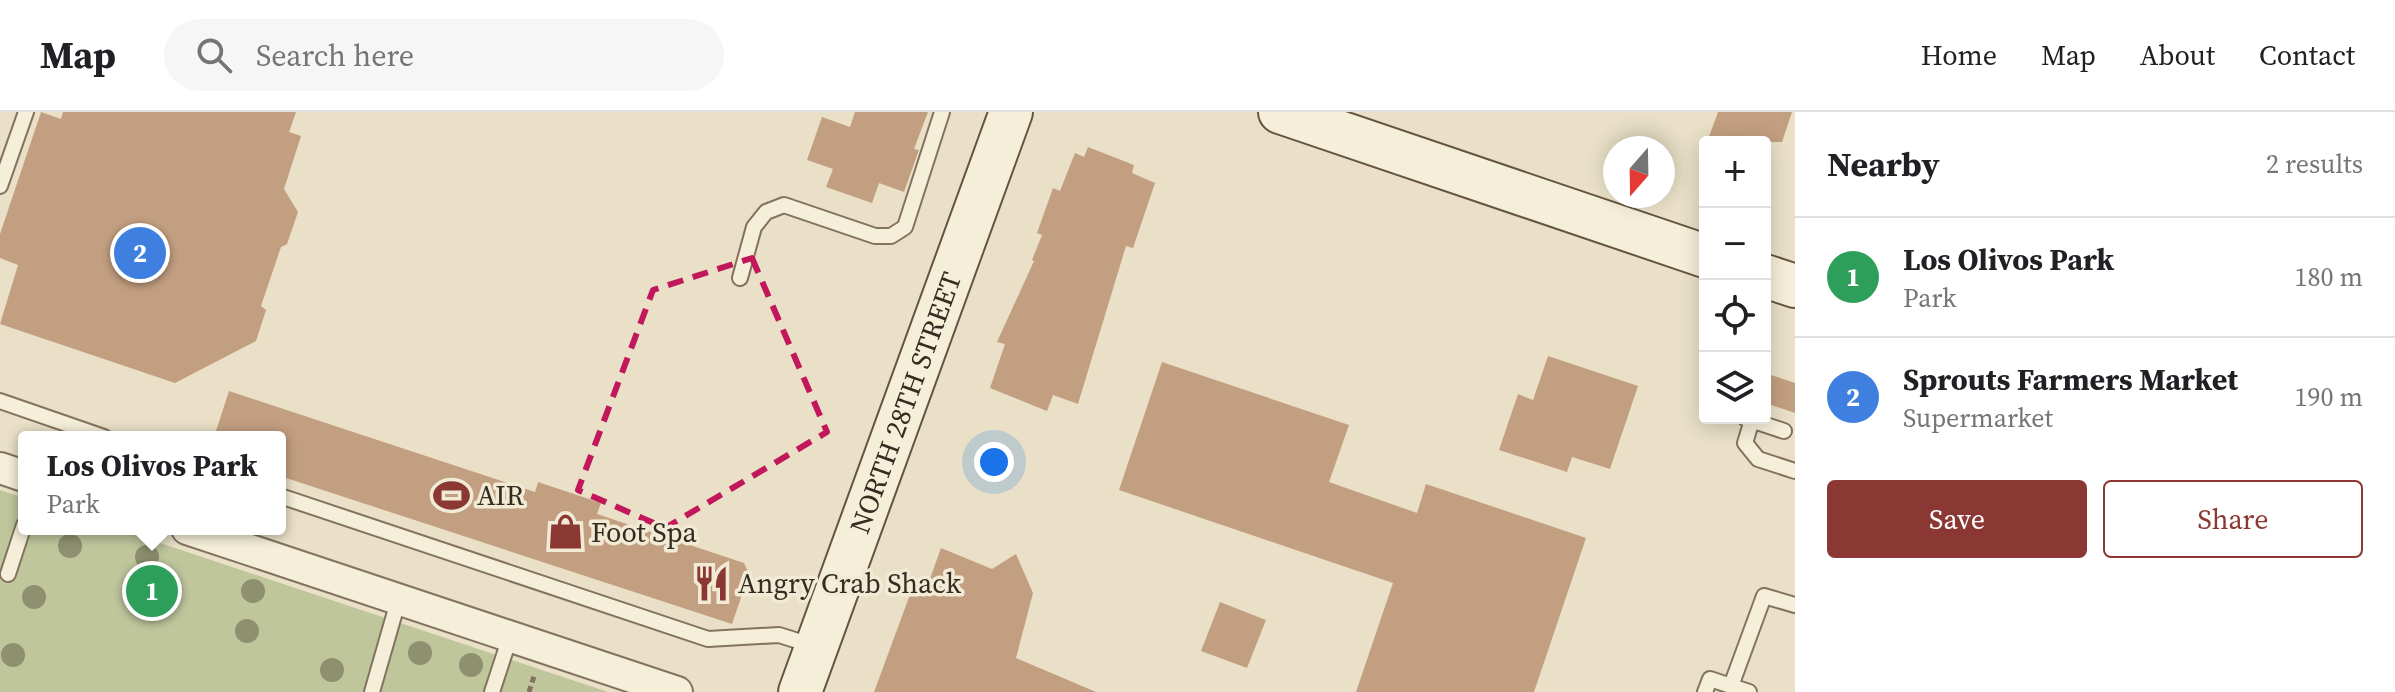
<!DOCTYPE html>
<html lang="en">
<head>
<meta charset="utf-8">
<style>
	:root { --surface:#fff; --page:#f6f6f6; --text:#202124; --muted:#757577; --line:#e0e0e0; --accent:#8b3835 }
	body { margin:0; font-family:"Source Serif 4",serif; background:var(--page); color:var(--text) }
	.controls { position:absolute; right:24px; top:24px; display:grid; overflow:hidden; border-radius:8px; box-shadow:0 4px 20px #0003 }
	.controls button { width:72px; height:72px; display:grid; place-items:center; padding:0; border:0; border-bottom:2px solid var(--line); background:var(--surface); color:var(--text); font:40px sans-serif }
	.compass { position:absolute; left:1603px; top:24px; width:72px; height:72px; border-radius:50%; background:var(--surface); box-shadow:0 4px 20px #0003; rotate:200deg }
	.you { position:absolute; left:994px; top:350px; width:28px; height:28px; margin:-20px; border:6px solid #fff; border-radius:50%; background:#1a73e8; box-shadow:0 0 0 12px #1a73e833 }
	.badge { display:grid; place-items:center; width:52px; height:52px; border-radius:50%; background:var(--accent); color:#fff; font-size:26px; font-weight:700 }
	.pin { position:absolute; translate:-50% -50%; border:4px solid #fff; box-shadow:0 2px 8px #0006 }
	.popup { position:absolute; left:18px; top:319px; width:268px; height:104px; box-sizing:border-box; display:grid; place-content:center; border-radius:8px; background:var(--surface); filter:drop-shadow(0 2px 6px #0005); font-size:26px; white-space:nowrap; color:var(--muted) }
	.popup b { font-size:30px; color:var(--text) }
	.popup::after { content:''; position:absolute; left:50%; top:100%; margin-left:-16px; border:16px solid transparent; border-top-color:var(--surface) }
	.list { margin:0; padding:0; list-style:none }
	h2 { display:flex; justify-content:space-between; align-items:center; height:104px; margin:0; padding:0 32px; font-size:34px }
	h2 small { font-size:26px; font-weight:400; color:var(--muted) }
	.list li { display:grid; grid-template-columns:52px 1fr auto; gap:24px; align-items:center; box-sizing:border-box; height:120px; padding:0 32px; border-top:2px solid var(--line) }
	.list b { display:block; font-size:30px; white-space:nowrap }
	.list p { margin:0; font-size:26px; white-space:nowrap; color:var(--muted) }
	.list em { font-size:26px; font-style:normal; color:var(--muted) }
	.actions { display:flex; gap:16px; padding:24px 32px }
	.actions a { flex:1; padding:18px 0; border:2px solid var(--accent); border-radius:8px; text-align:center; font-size:28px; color:var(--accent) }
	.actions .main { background:var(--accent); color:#fff }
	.icon { flex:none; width:44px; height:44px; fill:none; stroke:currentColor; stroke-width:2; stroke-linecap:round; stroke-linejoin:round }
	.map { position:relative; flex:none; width:1795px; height:580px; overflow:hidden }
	header { display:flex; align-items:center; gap:48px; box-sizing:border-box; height:112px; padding:0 40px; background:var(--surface); border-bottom:2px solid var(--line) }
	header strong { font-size:38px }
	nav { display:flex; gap:44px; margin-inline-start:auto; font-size:28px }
	.search { width:560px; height:72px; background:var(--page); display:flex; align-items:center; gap:20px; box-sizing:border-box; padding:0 28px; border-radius:44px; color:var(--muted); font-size:30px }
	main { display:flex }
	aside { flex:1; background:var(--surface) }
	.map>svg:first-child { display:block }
	.green { fill:#bfc69c }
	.building { fill:#c39f81 }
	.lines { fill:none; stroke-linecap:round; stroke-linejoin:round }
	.lane-casing { stroke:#83735e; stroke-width:18 }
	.street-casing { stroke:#83735e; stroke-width:34 }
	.secondary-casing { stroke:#645441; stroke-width:46 }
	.path { stroke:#83735e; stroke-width:5; stroke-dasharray:6 4; stroke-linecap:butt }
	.lane { stroke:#f5eed9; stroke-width:14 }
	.street { stroke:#f5eed9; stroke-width:30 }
	.secondary { stroke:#f5eed9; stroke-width:42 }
	.tree { fill:#8e9070 }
	.marked { fill:none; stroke:#c2185b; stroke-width:6; stroke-dasharray:16 10; stroke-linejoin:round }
	.labels { text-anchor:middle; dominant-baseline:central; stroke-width:7; stroke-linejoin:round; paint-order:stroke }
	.street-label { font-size:28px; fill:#352b20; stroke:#f1ead5 }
	.poi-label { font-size:28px; fill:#352b20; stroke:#f1ead5; text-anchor:start }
</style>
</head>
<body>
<header>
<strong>Map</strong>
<div class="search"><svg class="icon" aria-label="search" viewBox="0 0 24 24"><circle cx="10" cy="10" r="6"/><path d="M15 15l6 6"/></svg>Search here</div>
<nav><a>Home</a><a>Map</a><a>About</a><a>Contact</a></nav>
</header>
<main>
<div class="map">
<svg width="1795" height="580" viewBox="0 0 1795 580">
	<rect width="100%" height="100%" fill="#e9e0c7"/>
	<path class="green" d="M 0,378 L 24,386 L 24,417 L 118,417 L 608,580 L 0,580 Z"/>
	<path class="building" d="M 41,0 L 61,7 L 63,0 L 296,0 L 289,20 L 301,24 L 284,77 L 298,100 L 287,132 L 281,135 L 261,194 L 266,198 L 256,229 L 175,271 L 0,212 L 18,153 L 0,146 L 0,122 Z
		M 855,0 L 928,0 L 914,37 L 919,38 L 904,80 L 879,71 L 872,91 L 826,75 L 833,57 L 807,48 L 822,5 L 850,15 Z
		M 1718,0 L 1792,0 L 1782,30 L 1707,30 Z
		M 1088,35 L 1134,53 L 1132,61 L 1155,71 L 1133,136 L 1126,134 L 1078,292 L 1053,283 L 1047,299 L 990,276 L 1005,232 L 997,230 L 1034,149 L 1032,148 L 1042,123 L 1037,121 L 1053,76 L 1060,79 L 1075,41 L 1084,45 Z
		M 1548,244 L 1638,274 L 1610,357 L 1572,345 L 1567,360 L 1499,338 L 1518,282 L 1533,288 Z
		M 1162,250 L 1349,313 L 1329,370 L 1417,401 L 1426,372 L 1586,426 L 1534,580 L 1356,580 L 1393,471 L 1119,378 Z
		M 1765,261 L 1795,271 L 1795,301 L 1765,291 Z
		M 229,279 L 535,380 L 538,370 L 601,391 L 597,402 L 744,451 L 749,462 L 732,512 L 280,364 L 280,325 L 214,325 Z
		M 941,436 L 992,457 L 1016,442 L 1033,481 L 1016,546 L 1096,580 L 874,580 L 915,469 L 927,475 Z
		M 1220,490 L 1266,508 L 1247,556 L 1201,539 Z"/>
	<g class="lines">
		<defs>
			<path id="lane" d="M 0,74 L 26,0
				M 740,166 L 754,115 L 766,100 L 784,93 L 875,124 L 891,124 L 905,115 L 942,0
				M 0,289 L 104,325
				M 1745,306 L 1784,319
				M 1752,308 L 1745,331 L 1758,347 L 1795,359
				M 280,384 L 708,527 L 779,523 L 814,534
				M 8,462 L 24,413
				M 1731,574 L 1764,484 L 1795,493
				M 372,580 L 399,486
				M 492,580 L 510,525
				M 1705,580 L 1710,567 L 1749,580"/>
			<path id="street" d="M 0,356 L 24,364
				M 187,417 L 677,580"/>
			<g id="secondary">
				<path d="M 1280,0 L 1705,144"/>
				<path d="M 1765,164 L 1795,174"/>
				<path id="s1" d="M 800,580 L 1011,0"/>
			</g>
		</defs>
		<use href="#lane" class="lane-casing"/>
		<use href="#street" class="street-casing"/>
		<use href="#secondary" class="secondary-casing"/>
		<path class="path" d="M 1701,188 L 1705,189
			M 529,580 L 535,561"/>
		<use href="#lane" class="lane"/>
		<use href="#street" class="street"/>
		<use href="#secondary" class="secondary"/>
	</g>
	<g class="tree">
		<circle cx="70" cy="434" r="12"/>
		<circle cx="147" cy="445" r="12"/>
		<circle cx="253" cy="479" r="12"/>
		<circle cx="144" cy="483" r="12"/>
		<circle cx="34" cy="485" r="12"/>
		<circle cx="247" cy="519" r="12"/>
		<circle cx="420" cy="541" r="12"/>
		<circle cx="13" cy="543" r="12"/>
		<circle cx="471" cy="553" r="12"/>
		<circle cx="332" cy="558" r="12"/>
	</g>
	<path class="marked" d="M 752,146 L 827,320 L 665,416 L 578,378 L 653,178 Z"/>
	<defs>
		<symbol id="stadium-bare" viewBox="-9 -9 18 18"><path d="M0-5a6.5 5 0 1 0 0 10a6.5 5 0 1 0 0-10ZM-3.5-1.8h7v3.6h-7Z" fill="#8b3835" stroke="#f1ead5" stroke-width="2.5" paint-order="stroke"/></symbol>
		<symbol id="shop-bare" viewBox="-9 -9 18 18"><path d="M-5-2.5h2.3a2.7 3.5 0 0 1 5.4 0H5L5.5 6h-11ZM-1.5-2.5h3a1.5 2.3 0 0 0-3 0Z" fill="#8b3835" stroke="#f1ead5" stroke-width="2.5" paint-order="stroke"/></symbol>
		<symbol id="restaurant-bare" viewBox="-9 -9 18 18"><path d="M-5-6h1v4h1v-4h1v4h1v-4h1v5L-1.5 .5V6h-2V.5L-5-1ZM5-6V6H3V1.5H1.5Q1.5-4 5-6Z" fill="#8b3835" stroke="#f1ead5" stroke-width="2.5" paint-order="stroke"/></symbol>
	</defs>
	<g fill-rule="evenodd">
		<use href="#stadium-bare" x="426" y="358" width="51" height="51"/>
		<use href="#shop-bare" x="540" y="394" width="51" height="51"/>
		<use href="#restaurant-bare" x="686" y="446" width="51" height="51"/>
	</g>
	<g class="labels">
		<g class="street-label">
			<text stroke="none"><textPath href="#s1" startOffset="308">NORTH 28TH STREET</textPath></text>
		</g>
		<g class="poi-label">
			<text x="477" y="383">AIR</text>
			<text x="591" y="420">Foot Spa</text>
			<text x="738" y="471">Angry Crab Shack</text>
		</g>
	</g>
</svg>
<div class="controls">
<button>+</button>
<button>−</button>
<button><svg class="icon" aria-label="locate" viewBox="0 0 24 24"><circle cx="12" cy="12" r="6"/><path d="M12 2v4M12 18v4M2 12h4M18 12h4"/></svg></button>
<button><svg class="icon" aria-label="layers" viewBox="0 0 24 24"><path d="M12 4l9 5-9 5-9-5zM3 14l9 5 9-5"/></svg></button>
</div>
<svg class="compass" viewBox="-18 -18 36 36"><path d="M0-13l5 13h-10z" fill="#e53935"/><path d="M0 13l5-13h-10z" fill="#757577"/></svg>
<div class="you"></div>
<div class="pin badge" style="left:152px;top:479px;background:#2e9e5b">1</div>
<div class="popup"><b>Los Olivos Park</b>Park</div>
<div class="pin badge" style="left:140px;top:141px;background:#3f7fe0">2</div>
</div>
<aside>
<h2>Nearby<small>2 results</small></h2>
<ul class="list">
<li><span class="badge" style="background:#2e9e5b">1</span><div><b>Los Olivos Park</b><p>Park</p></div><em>180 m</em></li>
<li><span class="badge" style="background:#3f7fe0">2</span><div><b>Sprouts Farmers Market</b><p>Supermarket</p></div><em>190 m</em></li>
</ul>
<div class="actions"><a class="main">Save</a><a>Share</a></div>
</aside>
</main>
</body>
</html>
